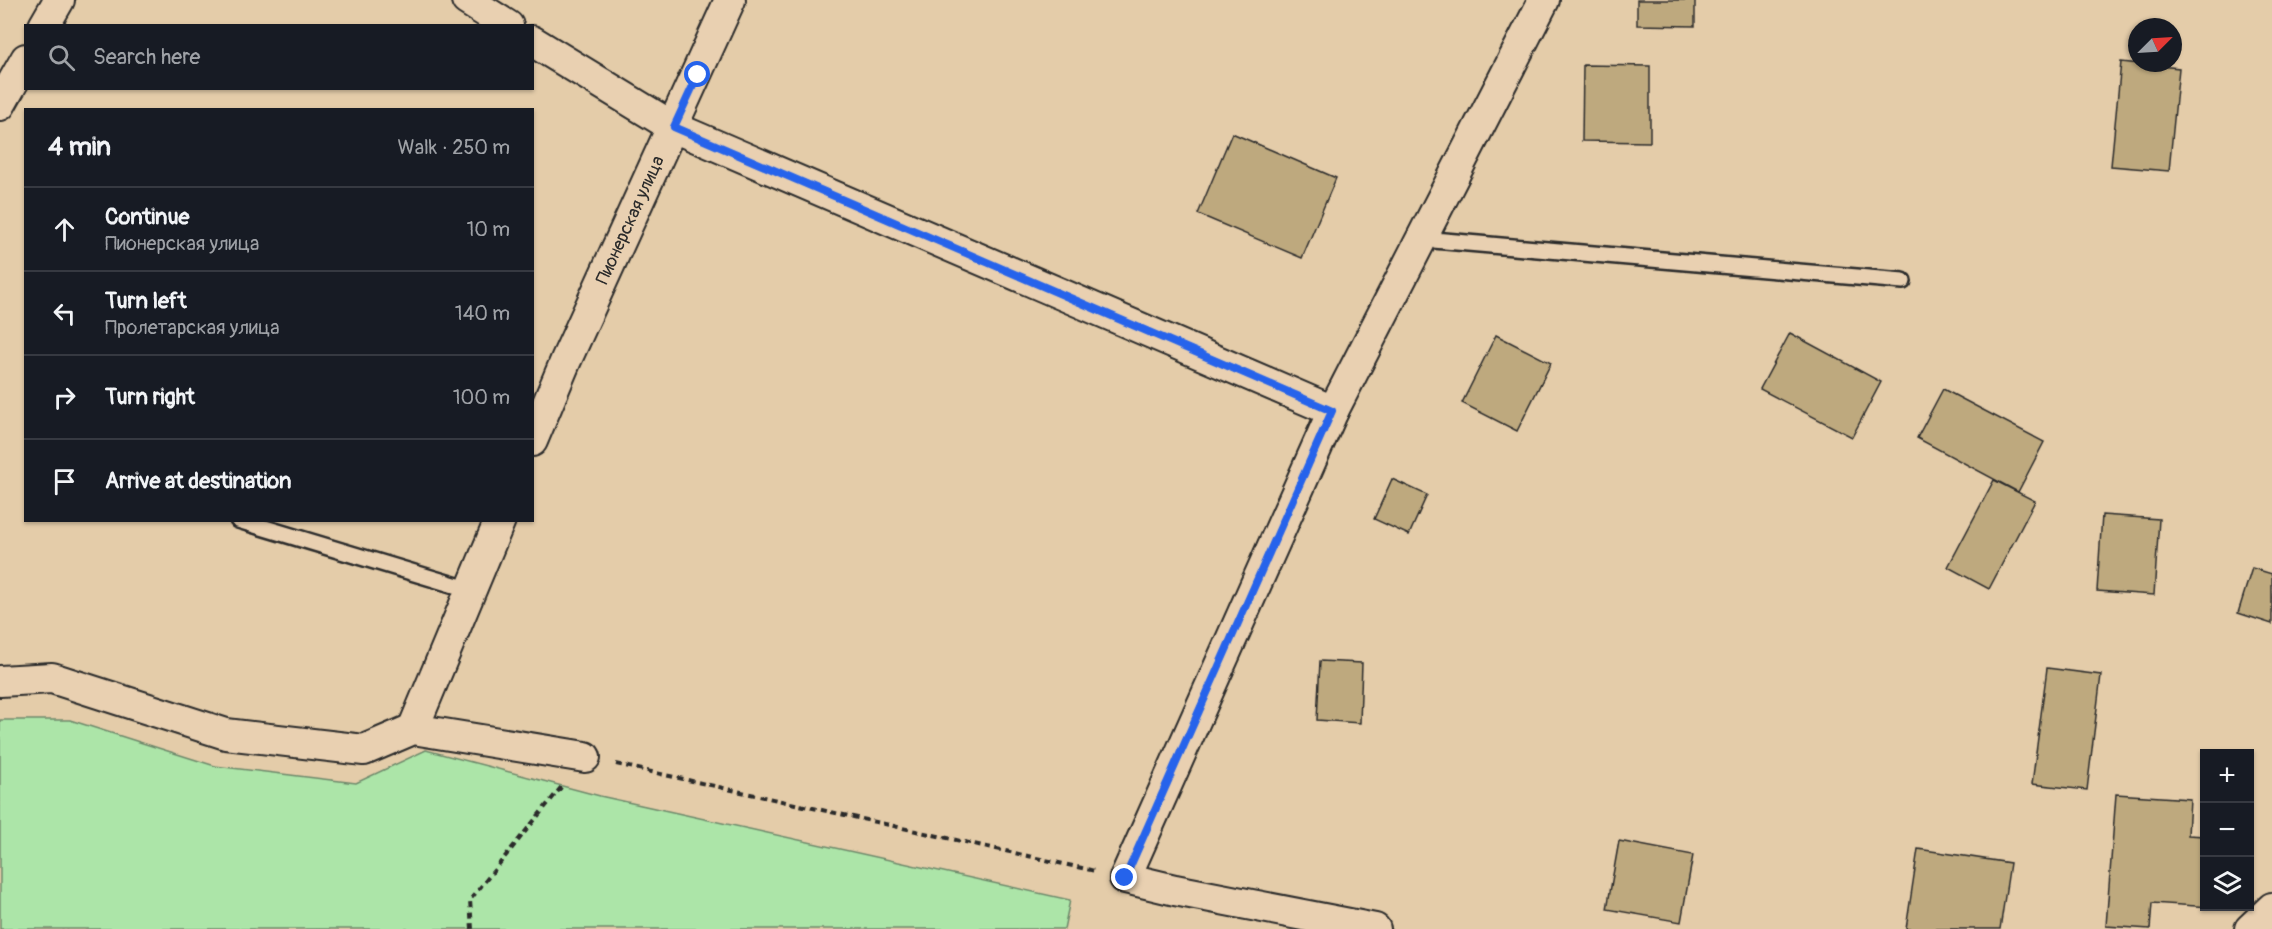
<!DOCTYPE html>
<html lang="en">
<head>
<meta charset="utf-8">
<style>
	:root { --surface:#171b24; --page:#20242c; --text:#f1f3f6; --muted:#9ea1a6; --line:#363941 }
	body { margin:0; font-family:Pangolin,sans-serif; background:var(--page); color:var(--text) }
	.controls { position:absolute; right:18px; bottom:18px; display:grid; overflow:hidden; border-radius:0px; box-shadow:0 2px 4px #0004 }
	.controls button { width:54px; height:54px; display:grid; place-items:center; padding:0; border:0; border-bottom:2px solid var(--line); background:var(--surface); color:var(--text); font:30px sans-serif }
	.compass { position:absolute; left:2128px; top:18px; width:54px; height:54px; border-radius:50%; background:var(--surface); box-shadow:0 2px 4px #0004; rotate:66deg }
	.stop { position:absolute; width:18px; height:18px; margin:-14px; border:4px solid #2563eb; border-radius:50%; background:#fff }
	.stop.end { background:#2563eb; border-color:#fff; box-shadow:0 2px 6px #0008 }
	.list { margin:0; padding:0; list-style:none }
	h2 { display:flex; justify-content:space-between; align-items:center; height:78px; margin:0; padding:0 24px; font-size:26px }
	h2 small { font-size:20px; font-weight:400; color:var(--muted) }
	.list li { display:grid; grid-template-columns:39px 1fr auto; gap:18px; align-items:center; box-sizing:border-box; height:84px; padding:0 24px; border-top:2px solid var(--line) }
	.list b { display:block; font-size:22px; white-space:nowrap }
	.list p { margin:0; font-size:20px; white-space:nowrap; color:var(--muted) }
	.list em { font-size:20px; font-style:normal; color:var(--muted) }
	.icon { flex:none; width:33px; height:33px; fill:none; stroke:currentColor; stroke-width:2; stroke-linecap:round; stroke-linejoin:round }
	.map { position:relative; flex:none; width:2272px; height:929px; overflow:hidden }
	.search { position:absolute; background:var(--surface); box-shadow:0 2px 4px #0004; left:24px; top:24px; width:510px; height:66px; display:flex; align-items:center; gap:15px; box-sizing:border-box; padding:0 21px; border-radius:0px; color:var(--muted); font-size:22px }
	.panel { position:absolute; background:var(--surface); box-shadow:0 2px 4px #0004; left:24px; top:108px; width:510px; height:414px; border-radius:0px }
	.map>svg:first-child { display:block }
	.green { fill:#ace5a8; stroke:#6c886a; stroke-width:1.5 }
	.building { fill:#bea97e; stroke:#2b2b2b; stroke-width:1.5 }
	.lines { fill:none; stroke-linecap:round; stroke-linejoin:round }
	.service-casing { stroke:#2b2b2b; stroke-width:20 }
	.minor-casing { stroke:#2b2b2b; stroke-width:34 }
	.path { stroke:#2b2b2b; stroke-width:4; stroke-dasharray:6 4.5; stroke-linecap:butt }
	.service { stroke:#e9d0b1; stroke-width:15 }
	.minor { stroke:#e9d0b1; stroke-width:30 }
	.route { stroke:#2563eb; stroke-width:8 }
	.labels { text-anchor:middle; dominant-baseline:central; stroke-width:5; stroke-linejoin:round; paint-order:stroke }
	.street-label { font-size:18px; fill:#2b2b2b; stroke:#e9d0b1 }
</style>
</head>
<body>
<div class="map">
<svg width="2272" height="929" viewBox="0 0 2272 929">
	<rect width="100%" height="100%" fill="#e4cca9"/>
	<filter id="ink" filterUnits="userSpaceOnUse"><feTurbulence type="fractalNoise" baseFrequency=".0167" numOctaves="2"/><feDisplacementMap in="SourceGraphic" scale="12" xChannelSelector="R" yChannelSelector="G"/><feConvolveMatrix kernelMatrix="1 2 1 2 8 2 1 2 1" color-interpolation-filters="sRGB"/></filter>
	<g filter="url(#ink)">
		<path class="green" d="M 0,720 L 70,720 L 215,766 L 356,783 L 426,750 L 600,796 L 1070,900 L 1064,929 L 0,929 Z"/>
		<path class="building" d="M 1637,0 L 1695,0 L 1695,26 L 1637,25 Z
			M 2121,62 L 2179,68 L 2169,171 L 2111,166 Z
			M 1583,65 L 1650,66 L 1650,142 L 1582,141 Z
			M 1232,133 L 1336,178 L 1302,258 L 1198,214 Z
			M 1790,333 L 1881,382 L 1852,437 L 1760,389 Z
			M 1496,335 L 1551,363 L 1517,431 L 1462,403 Z
			M 1943,389 L 2044,442 L 2018,492 L 1917,438 Z
			M 1392,479 L 1427,495 L 1409,535 L 1374,519 Z
			M 1994,480 L 2035,501 L 1989,589 L 1948,567 Z
			M 2102,515 L 2159,519 L 2154,595 L 2097,591 Z
			M 2252,568 L 2272,574 L 2272,624 L 2238,613 Z
			M 1320,661 L 1362,663 L 1360,723 L 1317,720 Z
			M 2047,668 L 2101,675 L 2087,790 L 2032,784 Z
			M 2116,794 L 2190,799 L 2188,835 L 2204,836 L 2204,906 L 2211,907 L 2152,903 L 2150,929 L 2106,926 Z
			M 1619,841 L 1693,855 L 1681,922 L 1607,909 Z
			M 1918,849 L 2010,863 L 2000,929 L 1906,929 Z"/>
		<g class="lines">
			<defs>
				<path id="service" d="M 1422,239 L 1903,281
					M 238,520 L 471,590"/>
				<g id="minor">
					<path d="M 467,0 L 508,26"/>
					<path d="M 44,26 L 59,0"/>
					<path d="M 532,41 L 673,127 L 1333,411"/>
					<path d="M 0,105 L 26,59"/>
					<path id="s1" d="M 532,441 L 566,360 L 730,0"/>
					<path d="M 0,681 L 52,678 L 226,734 L 364,750 L 413,729 L 585,757"/>
					<path d="M 413,729 L 500,520"/>
					<path d="M 1375,929 L 1175,890 L 1125,878 L 1333,411 L 1544,0"/>
					<path d="M 2250,929 L 2272,908"/>
				</g>
			</defs>
			<use href="#service" class="service-casing"/>
			<use href="#minor" class="minor-casing"/>
			<path class="path" d="M 616,764 L 1095,871
				M 472,929 L 470,900 L 563,785"/>
			<use href="#service" class="service"/>
			<use href="#minor" class="minor"/>
		</g>
	</g>
	<g class="lines" filter="url(#ink)">
		<path class="route" d="M 698,75 L 674,127 L 1332,411 L 1125,878"/>
	</g>
	<g class="labels">
		<g class="street-label">
			<text stroke="none"><textPath href="#s1" startOffset="242">Пионерская улица</textPath></text>
		</g>
	</g>
</svg>
<div class="controls">
<button>+</button>
<button>−</button>
<button><svg class="icon" aria-label="layers" viewBox="0 0 24 24"><path d="M12 4l9 5-9 5-9-5zM3 14l9 5 9-5"/></svg></button>
</div>
<svg class="compass" viewBox="-18 -18 36 36"><path d="M0-13l5 13h-10z" fill="#e53935"/><path d="M0 13l5-13h-10z" fill="#9ea1a6"/></svg>
<div class="stop" style="left:698px;top:75px"></div>
<div class="stop end" style="left:1125px;top:878px"></div>
<div class="search"><svg class="icon" aria-label="search" viewBox="0 0 24 24"><circle cx="10" cy="10" r="6"/><path d="M15 15l6 6"/></svg>Search here</div>
<section class="panel">
<h2>4 min<small>Walk · 250 m</small></h2>
<ul class="list">
<li><svg class="icon" aria-label="ahead" viewBox="0 0 24 24"><path d="M12 20V5M6 11l6-6 6 6"/></svg><div><b>Continue</b><p>Пионерская улица</p></div><em>10 m</em></li>
<li><svg class="icon" aria-label="left" viewBox="0 0 24 24"><path d="M17 20v-9H6M10 6l-5 5 5 5"/></svg><div><b>Turn left</b><p>Пролетарская улица</p></div><em>140 m</em></li>
<li><svg class="icon" aria-label="right" viewBox="0 0 24 24"><path d="M7 20v-9h11M14 6l5 5-5 5"/></svg><div><b>Turn right</b></div><em>100 m</em></li>
<li><svg class="icon" aria-label="arrive" viewBox="0 0 24 24"><path d="M6 21V4h12l-3 4 3 4H6"/></svg><div><b>Arrive at destination</b></div></li>
</ul>
</section>
</div>
</body>
</html>
